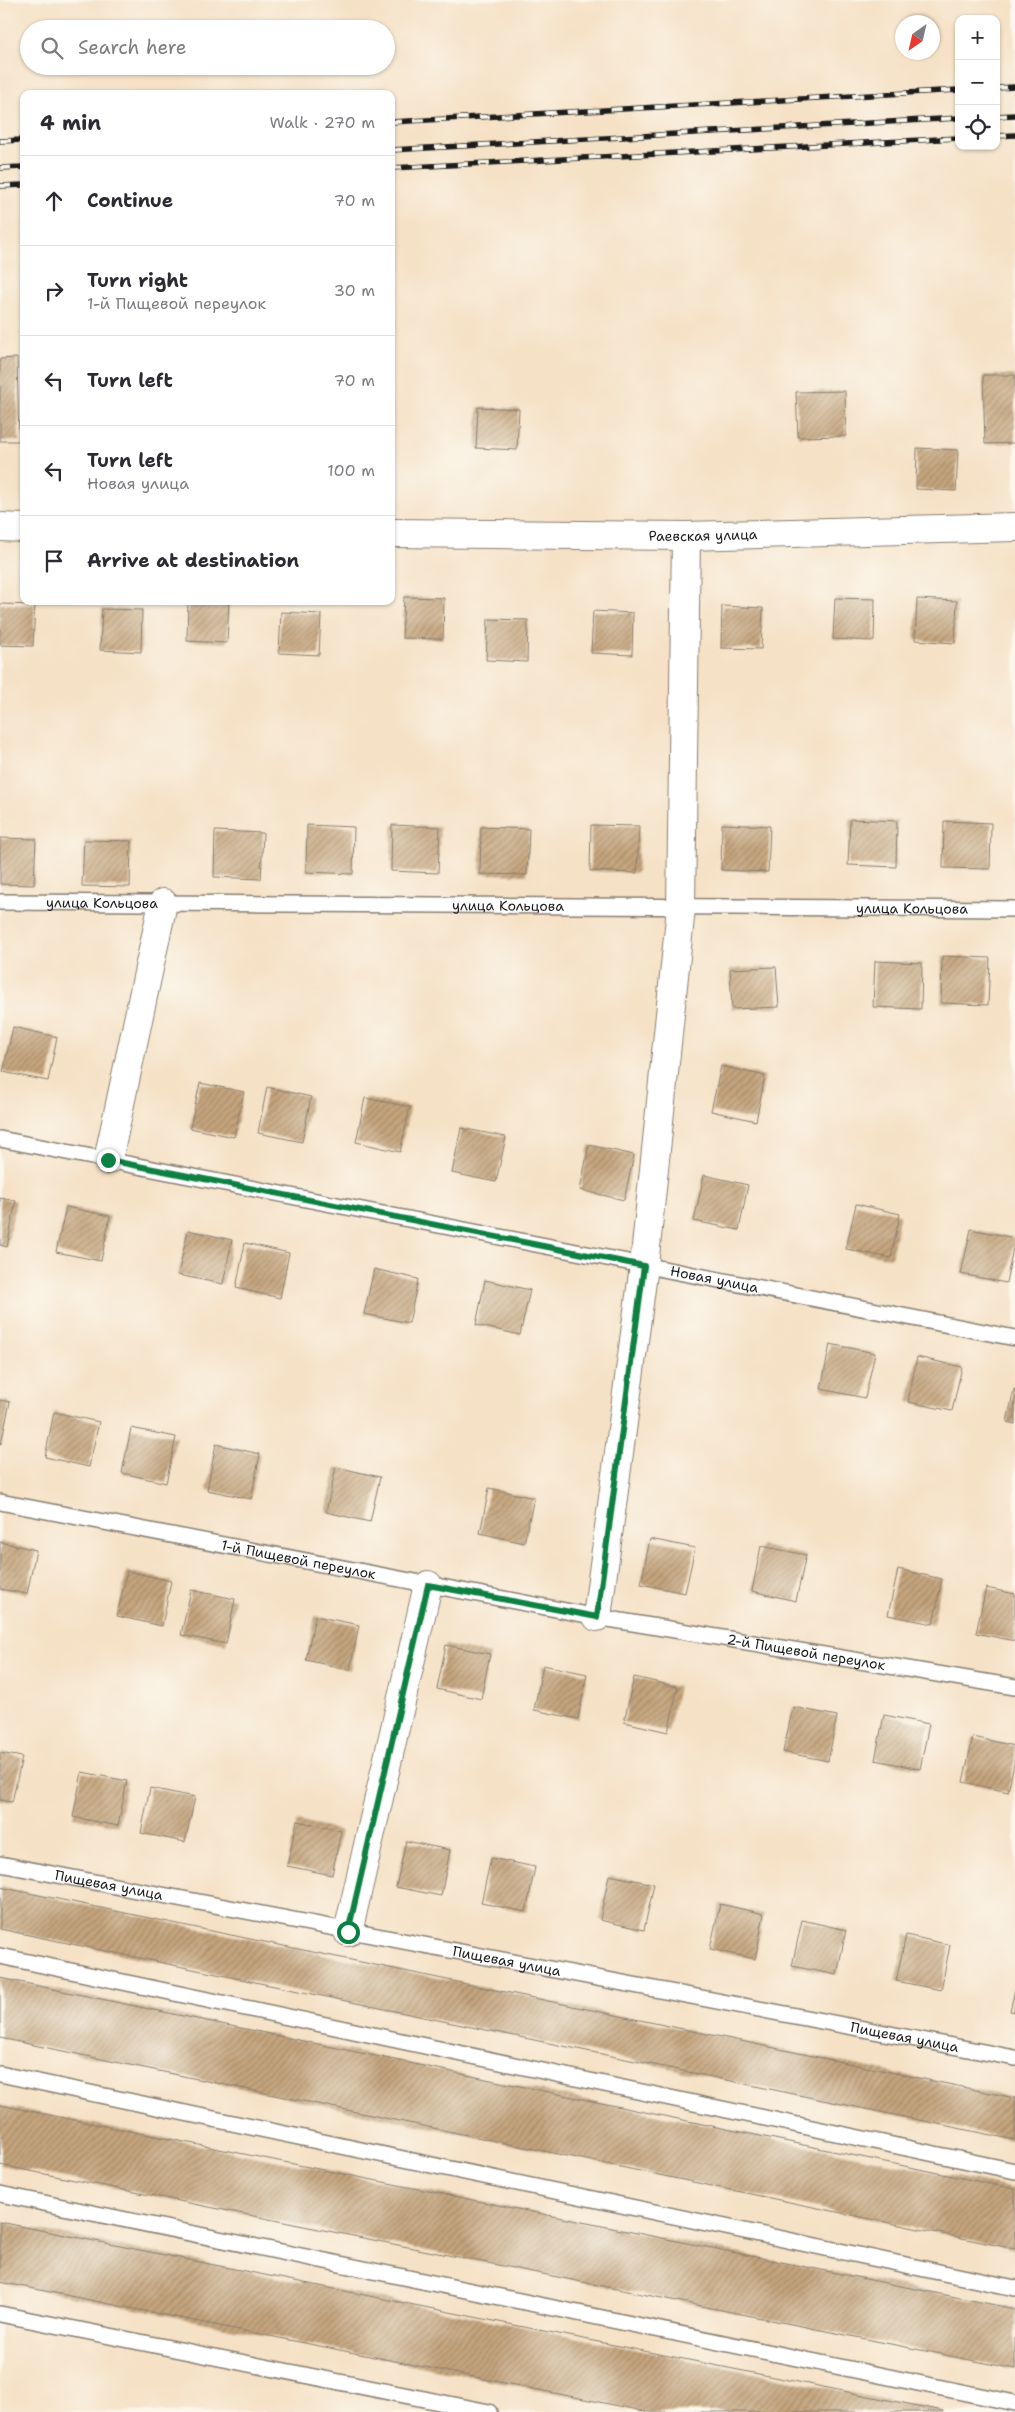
<!DOCTYPE html>
<html lang="en">
<head>
<meta charset="utf-8">
<style>
	:root { --surface:#fff; --page:#f2f2f3; --text:#2b2b33; --muted:#7c7c81; --line:#e1e1e2 }
	body { margin:0; font-family:"Shantell Sans",sans-serif; background:var(--page); color:var(--text) }
	.controls { position:absolute; right:15px; top:15px; display:grid; overflow:hidden; border-radius:10px; box-shadow:0 1px 4px #0004 }
	.controls button { width:45px; height:45px; display:grid; place-items:center; padding:0; border:0; border-bottom:1px solid var(--line); background:var(--surface); color:var(--text); font:25px sans-serif }
	.compass { position:absolute; left:895px; top:15px; width:45px; height:45px; border-radius:50%; background:var(--surface); box-shadow:0 1px 4px #0004; rotate:214deg }
	.stop { position:absolute; width:15px; height:15px; margin:-11px; border:4px solid #0b8043; border-radius:50%; background:#fff }
	.stop.end { background:#0b8043; border-color:#fff; box-shadow:0 1px 5px #0008 }
	.list { margin:0; padding:0; list-style:none }
	h2 { display:flex; justify-content:space-between; align-items:center; height:65px; margin:0; padding:0 20px; font-size:21px }
	h2 small { font-size:16px; font-weight:400; color:var(--muted) }
	.list li { display:grid; grid-template-columns:32px 1fr auto; gap:15px; align-items:center; box-sizing:border-box; height:90px; padding:0 20px; border-top:1px solid var(--line) }
	.list b { display:block; font-size:19px; white-space:nowrap }
	.list p { margin:0; font-size:16px; white-space:nowrap; color:var(--muted) }
	.list em { font-size:16px; font-style:normal; color:var(--muted) }
	.icon { flex:none; width:28px; height:28px; fill:none; stroke:currentColor; stroke-width:2; stroke-linecap:round; stroke-linejoin:round }
	.map { position:relative; flex:none; width:1015px; height:2412px; overflow:hidden }
	.search { position:absolute; background:var(--surface); box-shadow:0 1px 4px #0004; left:20px; top:20px; width:375px; height:55px; display:flex; align-items:center; gap:12px; box-sizing:border-box; padding:0 18px; border-radius:28px; color:var(--muted); font-size:19px }
	.panel { position:absolute; background:var(--surface); box-shadow:0 1px 4px #0004; left:20px; top:90px; width:375px; height:515px; border-radius:10px }
	.map>svg:first-child { display:block }
	.building { fill:url(#building-hatch) }
	.lines { fill:none; stroke-linecap:round; stroke-linejoin:round }
	.lane-casing { stroke:#887e71; stroke-width:18 }
	.street-casing { stroke:#887e71; stroke-width:30 }
	.lane { stroke:#fff; stroke-width:15 }
	.street { stroke:#fff; stroke-width:28 }
	.rail-casing { stroke:#1c1c1c; stroke-width:5.5 }
	.rail { stroke:#fbf7ec; stroke-width:4; stroke-dasharray:11; stroke-linecap:butt }
	.route { stroke:#0b8043; stroke-width:6 }
	.labels { text-anchor:middle; dominant-baseline:central; stroke-width:4.5; stroke-linejoin:round; paint-order:stroke }
	.street-label { font-size:14px; fill:#1c1c1c; stroke:#fbf7ec }
</style>
</head>
<body>
<div class="map">
<svg width="1015" height="2412" viewBox="0 0 1015 2412">
	<defs>
		<pattern id="building-hatch" width="6" height="6" patternUnits="userSpaceOnUse" patternTransform="scale(1.25)"><rect width="6" height="6" fill="#c5a57e"/><path d="M-1 1l2-2M0 6l6-6M5 7l2-2" fill="none" stroke="#9f8666"/></pattern>
	</defs>
	<rect width="100%" height="100%" fill="#fbf7ec"/>
	<filter id="ink" filterUnits="userSpaceOnUse"><feTurbulence type="fractalNoise" baseFrequency=".02" numOctaves="2"/><feDisplacementMap in="SourceGraphic" scale="10" xChannelSelector="R" yChannelSelector="G"/><feConvolveMatrix kernelMatrix="1 2 1 2 8 2 1 2 1" color-interpolation-filters="sRGB"/></filter>
	<filter id="wash" filterUnits="userSpaceOnUse"><feTurbulence type="fractalNoise" baseFrequency=".0096" numOctaves="4" result="noise"/><feDisplacementMap in="SourceGraphic" scale="20" xChannelSelector="R" yChannelSelector="G"/><feGaussianBlur stdDeviation="1.12" result="paint"/><feColorMatrix in="noise" values="0 0 0 0 0 0 0 0 0 0 0 0 0 0 0 0 0 1.4 0 .05"/><feComposite in="paint" operator="in"/></filter>
	<g filter="url(#wash)">
		<rect width="100%" height="100%" fill="#f5e1c6"/>
		<g id="blocks">
			<path class="building" d="M 17,358 L 19,441 L 0,441 L 0,359 Z
				M 983,375 L 1015,375 L 1015,443 L 985,444 Z
				M 845,391 L 846,436 L 798,437 L 796,392 Z
				M 478,407 L 519,409 L 517,450 L 476,448 Z
				M 917,448 L 958,450 L 956,491 L 916,489 Z
				M 404,597 L 444,598 L 443,639 L 402,638 Z
				M 835,598 L 875,599 L 874,641 L 833,639 Z
				M 917,599 L 957,601 L 955,643 L 915,640 Z
				M 188,601 L 229,601 L 227,643 L 187,641 Z
				M 0,604 L 35,605 L 33,646 L 0,645 Z
				M 722,606 L 763,608 L 761,649 L 721,648 Z
				M 102,609 L 142,610 L 141,652 L 100,650 Z
				M 593,611 L 633,613 L 632,655 L 591,653 Z
				M 281,612 L 321,614 L 319,655 L 279,653 Z
				M 488,619 L 528,620 L 527,662 L 486,660 Z
				M 850,819 L 897,821 L 896,867 L 848,865 Z
				M 944,821 L 991,823 L 990,869 L 943,868 Z
				M 722,824 L 770,826 L 768,872 L 721,870 Z
				M 307,825 L 354,827 L 353,874 L 306,872 Z
				M 392,825 L 440,827 L 438,873 L 391,871 Z
				M 591,825 L 639,826 L 637,873 L 590,871 Z
				M 481,827 L 529,829 L 527,875 L 480,874 Z
				M 215,831 L 263,833 L 261,879 L 214,877 Z
				M 0,838 L 36,839 L 34,885 L 0,884 Z
				M 84,840 L 131,841 L 130,887 L 82,886 Z
				M 942,956 L 990,958 L 988,1005 L 941,1003 Z
				M 875,961 L 922,963 L 921,1009 L 873,1007 Z
				M 776,967 L 779,1007 L 732,1009 L 730,969 Z
				M 13,1027 L 57,1037 L 48,1081 L 3,1072 Z
				M 721,1066 L 765,1076 L 756,1121 L 711,1111 Z
				M 200,1083 L 244,1092 L 234,1137 L 190,1128 Z
				M 267,1087 L 311,1097 L 302,1142 L 258,1133 Z
				M 365,1098 L 410,1107 L 400,1152 L 356,1142 Z
				M 461,1128 L 506,1137 L 496,1182 L 452,1173 Z
				M 589,1145 L 634,1155 L 624,1200 L 580,1190 Z
				M 704,1175 L 748,1185 L 739,1230 L 694,1221 Z
				M 0,1198 L 16,1201 L 7,1247 L 0,1245 Z
				M 856,1204 L 900,1214 L 891,1258 L 846,1249 Z
				M 66,1207 L 110,1216 L 101,1261 L 56,1252 Z
				M 971,1229 L 1015,1238 L 1006,1283 L 961,1274 Z
				M 188,1230 L 232,1240 L 223,1284 L 178,1275 Z
				M 245,1243 L 289,1253 L 280,1298 L 236,1288 Z
				M 374,1269 L 418,1279 L 409,1323 L 364,1314 Z
				M 485,1280 L 530,1290 L 520,1335 L 476,1325 Z
				M 830,1344 L 875,1353 L 865,1398 L 821,1389 Z
				M 917,1357 L 962,1367 L 952,1411 L 908,1402 Z
				M 1014,1389 L 1015,1389 L 1015,1424 L 1007,1422 Z
				M 0,1400 L 10,1402 L 1,1444 L 0,1444 Z
				M 54,1412 L 99,1422 L 89,1467 L 45,1457 Z
				M 131,1428 L 176,1437 L 166,1483 L 122,1473 Z
				M 216,1444 L 260,1454 L 251,1499 L 207,1490 Z
				M 336,1467 L 380,1477 L 370,1522 L 326,1512 Z
				M 489,1488 L 534,1498 L 524,1543 L 480,1533 Z
				M 650,1539 L 695,1548 L 685,1593 L 641,1584 Z
				M 0,1542 L 36,1550 L 27,1594 L 0,1589 Z
				M 761,1546 L 806,1555 L 796,1601 L 752,1591 Z
				M 898,1569 L 942,1579 L 933,1624 L 888,1615 Z
				M 127,1571 L 171,1581 L 162,1626 L 117,1616 Z
				M 986,1588 L 1015,1594 L 1015,1641 L 976,1633 Z
				M 191,1590 L 235,1599 L 226,1644 L 181,1635 Z
				M 315,1616 L 359,1625 L 350,1670 L 306,1660 Z
				M 446,1645 L 490,1654 L 481,1699 L 437,1689 Z
				M 543,1665 L 587,1674 L 578,1719 L 534,1710 Z
				M 634,1677 L 678,1687 L 668,1732 L 624,1722 Z
				M 793,1707 L 837,1716 L 828,1761 L 783,1752 Z
				M 884,1715 L 929,1724 L 920,1769 L 875,1760 Z
				M 973,1737 L 1015,1746 L 1015,1759 L 1008,1792 L 963,1782 Z
				M 0,1753 L 22,1757 L 12,1802 L 0,1800 Z
				M 82,1772 L 127,1781 L 118,1826 L 73,1817 Z
				M 150,1788 L 195,1797 L 185,1842 L 141,1833 Z
				M 297,1821 L 341,1831 L 332,1875 L 287,1866 Z
				M 406,1841 L 450,1850 L 441,1896 L 396,1887 Z
				M 491,1858 L 535,1867 L 526,1912 L 481,1903 Z
				M 609,1875 L 654,1884 L 644,1930 L 600,1920 Z
				M 0,1887 L 1015,2098 L 1015,2140 L 0,1929 Z
				M 720,1904 L 764,1914 L 755,1959 L 710,1949 Z
				M 802,1920 L 846,1930 L 837,1975 L 792,1966 Z
				M 906,1935 L 950,1945 L 941,1990 L 896,1981 Z
				M 0,1978 L 1015,2189 L 1015,2249 L 0,2038 Z
				M 1015,1989 L 1015,2012 L 1010,2011 Z
				M 0,2105 L 1015,2309 L 1015,2369 L 0,2165 Z
				M 0,2222 L 943,2411 L 943,2412 L 649,2412 L 0,2282 Z"/>
		</g>
	</g>
	<g filter="url(#ink)">
		<use href="#blocks" fill-opacity="0" stroke="#887e71" stroke-width="1"/>
		<g class="lines">
			<defs>
				<g id="lane">
					<path id="s1" d="M 0,902 L 1015,909"/>
					<path id="s2" d="M 0,1139 L 1015,1338"/>
					<path id="s3" d="M 0,1502 L 597,1617 L 1015,1687"/>
					<path id="s4" d="M 0,1864 L 1015,2058"/>
					<path d="M 0,1956 L 1015,2171"/>
					<path d="M 0,2074 L 1015,2288"/>
					<path d="M 0,2194 L 1015,2403"/>
					<path d="M 0,2314 L 489,2412"/>
				</g>
				<g id="street">
					<path d="M 0,527 L 24,528"/>
					<path id="s5" d="M 391,533 L 686,536 L 1015,527"/>
					<path d="M 108,1160 L 163,903"/>
					<path d="M 597,1617 L 644,1266 L 681,908 L 686,536"/>
					<path d="M 348,1932 L 428,1585"/>
				</g>
			</defs>
			<use href="#lane" class="lane-casing"/>
			<use href="#street" class="street-casing"/>
			<use href="#lane" class="lane"/>
			<use href="#street" class="street"/>
			<defs>
				<path id="rail" d="M 996,88 L 1015,87
					M 996,116 L 1015,115
					M 391,122 L 959,90
					M 996,136 L 1015,135
					M 0,141 L 24,140
					M 391,150 L 959,118
					M 0,168 L 24,167
					M 391,168 L 959,138
					M 0,186 L 24,185"/>
			</defs>
			<use href="#rail" class="rail-casing"/>
			<use href="#rail" class="rail"/>
		</g>
	</g>
	<g class="lines" filter="url(#ink)">
		<path class="route" d="M 108,1160 L 644,1266 L 597,1617 L 428,1585 L 348,1932"/>
	</g>
	<g class="labels">
		<g class="street-label">
			<text stroke="none"><textPath href="#s5" startOffset="312">Раевская улица</textPath></text>
			<text stroke="none"><textPath href="#s1" startOffset="102">улица Кольцова</textPath></text>
			<text stroke="none"><textPath href="#s1" startOffset="508">улица Кольцова</textPath></text>
			<text stroke="none"><textPath href="#s1" startOffset="912">улица Кольцова</textPath></text>
			<text stroke="none"><textPath href="#s2" startOffset="728">Новая улица</textPath></text>
			<text stroke="none"><textPath href="#s3" startOffset="304">1-й Пищевой переулок</textPath></text>
			<text stroke="none"><textPath href="#s3" startOffset="820">2-й Пищевой переулок</textPath></text>
			<text stroke="none"><textPath href="#s4" startOffset="111">Пищевая улица</textPath></text>
			<text stroke="none"><textPath href="#s4" startOffset="516">Пищевая улица</textPath></text>
			<text stroke="none"><textPath href="#s4" startOffset="921">Пищевая улица</textPath></text>
		</g>
	</g>
</svg>
<div class="controls">
<button>+</button>
<button>−</button>
<button><svg class="icon" aria-label="locate" viewBox="0 0 24 24"><circle cx="12" cy="12" r="6"/><path d="M12 2v4M12 18v4M2 12h4M18 12h4"/></svg></button>
</div>
<svg class="compass" viewBox="-18 -18 36 36"><path d="M0-13l5 13h-10z" fill="#e53935"/><path d="M0 13l5-13h-10z" fill="#7c7c81"/></svg>
<div class="stop" style="left:348px;top:1932px"></div>
<div class="stop end" style="left:108px;top:1160px"></div>
<div class="search"><svg class="icon" aria-label="search" viewBox="0 0 24 24"><circle cx="10" cy="10" r="6"/><path d="M15 15l6 6"/></svg>Search here</div>
<section class="panel">
<h2>4 min<small>Walk · 270 m</small></h2>
<ul class="list">
<li><svg class="icon" aria-label="ahead" viewBox="0 0 24 24"><path d="M12 20V5M6 11l6-6 6 6"/></svg><div><b>Continue</b></div><em>70 m</em></li>
<li><svg class="icon" aria-label="right" viewBox="0 0 24 24"><path d="M7 20v-9h11M14 6l5 5-5 5"/></svg><div><b>Turn right</b><p>1-й Пищевой переулок</p></div><em>30 m</em></li>
<li><svg class="icon" aria-label="left" viewBox="0 0 24 24"><path d="M17 20v-9H6M10 6l-5 5 5 5"/></svg><div><b>Turn left</b></div><em>70 m</em></li>
<li><svg class="icon" aria-label="left" viewBox="0 0 24 24"><path d="M17 20v-9H6M10 6l-5 5 5 5"/></svg><div><b>Turn left</b><p>Новая улица</p></div><em>100 m</em></li>
<li><svg class="icon" aria-label="arrive" viewBox="0 0 24 24"><path d="M6 21V4h12l-3 4 3 4H6"/></svg><div><b>Arrive at destination</b></div></li>
</ul>
</section>
</div>
</body>
</html>
